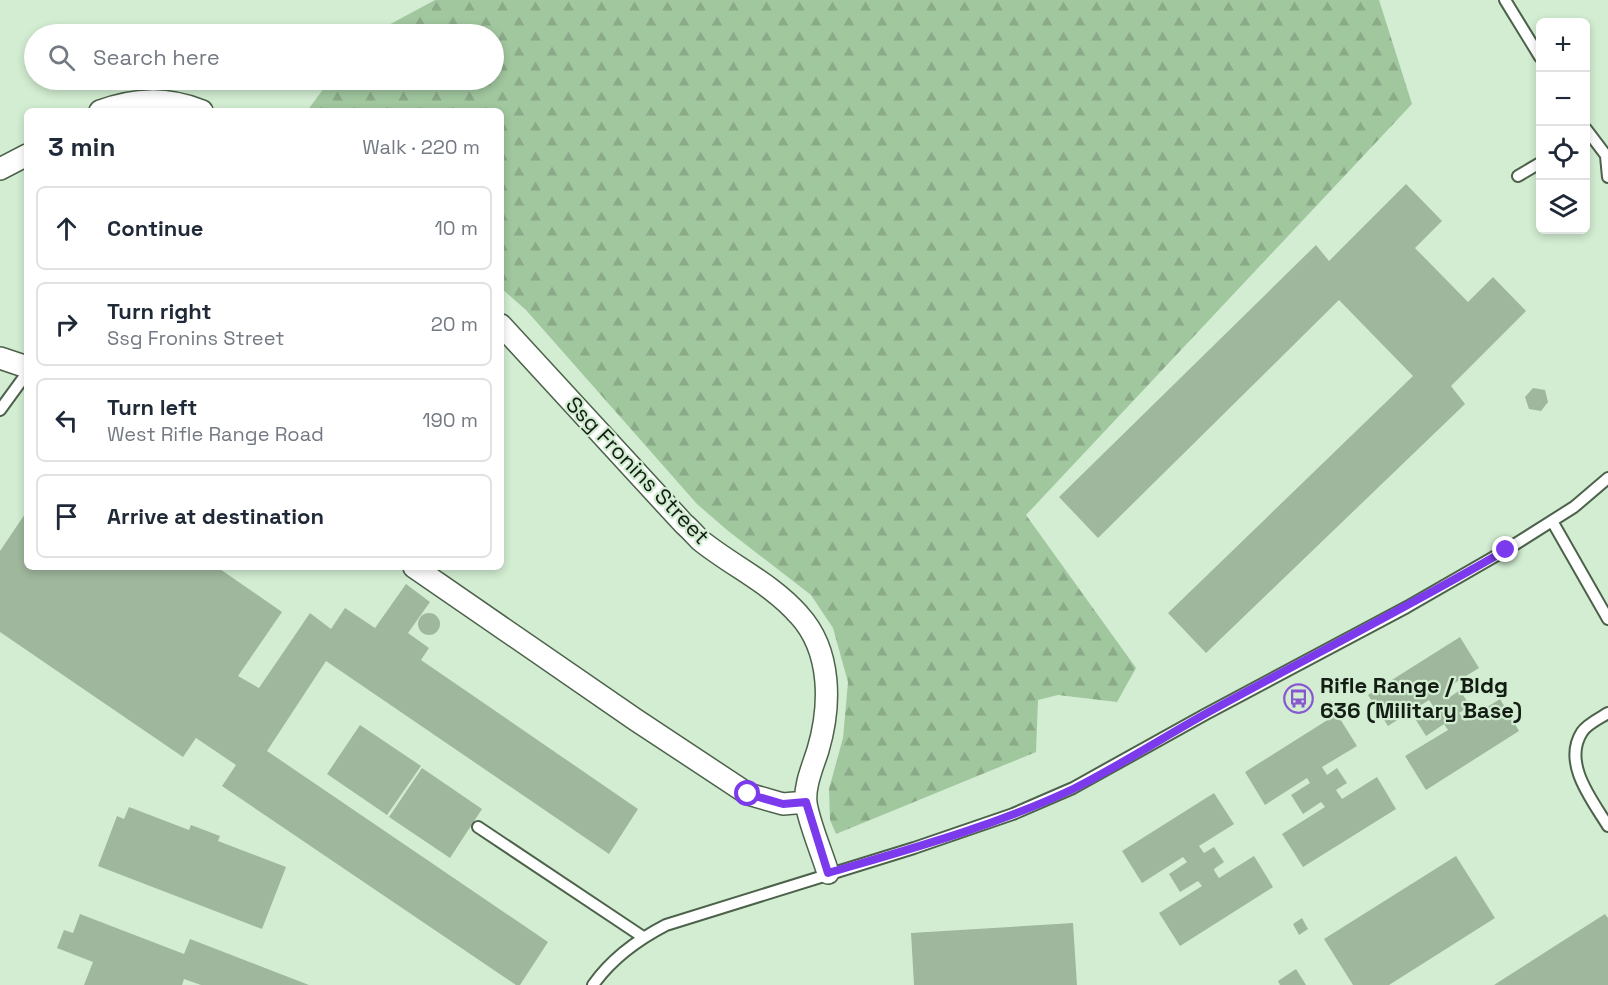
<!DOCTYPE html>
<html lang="en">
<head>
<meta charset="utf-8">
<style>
	:root { --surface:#fff; --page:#f2f2f3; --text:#1f2937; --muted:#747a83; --line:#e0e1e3 }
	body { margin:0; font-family:"Space Grotesk",sans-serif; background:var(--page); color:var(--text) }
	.controls { position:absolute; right:18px; top:18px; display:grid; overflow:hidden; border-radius:9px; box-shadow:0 3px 9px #0003 }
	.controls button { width:54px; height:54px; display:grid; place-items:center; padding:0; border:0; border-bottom:2px solid var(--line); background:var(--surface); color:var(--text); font:30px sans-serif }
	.stop { position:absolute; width:18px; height:18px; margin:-14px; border:4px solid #7c3aed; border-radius:50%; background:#fff }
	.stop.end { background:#7c3aed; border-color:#fff; box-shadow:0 2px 6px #0008 }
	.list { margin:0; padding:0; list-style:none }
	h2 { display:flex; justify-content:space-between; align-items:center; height:78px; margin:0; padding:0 24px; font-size:26px }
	h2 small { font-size:20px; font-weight:400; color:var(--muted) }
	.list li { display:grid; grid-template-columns:39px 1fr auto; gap:18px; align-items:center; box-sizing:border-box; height:84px; margin:0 12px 12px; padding:0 12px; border:2px solid var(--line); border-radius:9px }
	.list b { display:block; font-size:22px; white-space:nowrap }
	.list p { margin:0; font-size:20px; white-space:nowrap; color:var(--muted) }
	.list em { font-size:20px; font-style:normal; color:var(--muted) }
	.icon { flex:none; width:33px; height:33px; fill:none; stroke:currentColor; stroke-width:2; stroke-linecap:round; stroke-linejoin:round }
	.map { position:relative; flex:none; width:1608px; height:985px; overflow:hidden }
	.search { position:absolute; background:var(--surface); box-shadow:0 3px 9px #0003; left:24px; top:24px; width:480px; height:66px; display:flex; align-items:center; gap:15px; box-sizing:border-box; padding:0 21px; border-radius:33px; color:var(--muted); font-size:22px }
	.panel { position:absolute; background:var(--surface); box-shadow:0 3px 9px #0003; left:24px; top:108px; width:480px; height:462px; border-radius:9px }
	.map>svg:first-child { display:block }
	.forest { fill:url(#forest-firs) }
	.building { fill:#9fb89d }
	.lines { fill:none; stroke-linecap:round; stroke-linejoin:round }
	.service-casing { stroke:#4c624a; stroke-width:14 }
	.minor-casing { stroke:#4c624a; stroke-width:24 }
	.service { stroke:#fff; stroke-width:10 }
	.minor { stroke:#fff; stroke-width:21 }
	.route { stroke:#7c3aed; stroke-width:8 }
	.labels { text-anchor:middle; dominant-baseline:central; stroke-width:4.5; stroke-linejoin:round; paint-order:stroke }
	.street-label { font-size:22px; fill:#131d13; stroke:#d2edd1 }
	.poi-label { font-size:22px; font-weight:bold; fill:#131d13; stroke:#d2edd1; text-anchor:start }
</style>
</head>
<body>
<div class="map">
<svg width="1608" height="985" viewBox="0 0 1608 985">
	<defs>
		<pattern id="forest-firs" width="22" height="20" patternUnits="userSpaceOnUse" patternTransform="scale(1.5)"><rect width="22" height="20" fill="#a1c79f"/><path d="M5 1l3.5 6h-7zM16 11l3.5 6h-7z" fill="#8aaa88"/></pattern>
	</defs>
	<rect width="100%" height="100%" fill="#d2edd1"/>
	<path class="forest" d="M 435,0 L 1379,0 L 1412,104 L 1026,515 L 1136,668 L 1117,702 L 1058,695 L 1038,700 L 1036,752 L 836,834 L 830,820 L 829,789 L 843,738 L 848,682 L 833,628 L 811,595 L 727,530 L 697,504 L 526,310 L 501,288 L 501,111 L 307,111 L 330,80 L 494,80 L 494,34 L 372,34 Z"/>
	<path class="building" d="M 1406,184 L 1442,221 L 1415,248 L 1468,302 L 1493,277 L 1526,311 L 1451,386 L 1465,404 L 1206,653 L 1168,613 L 1413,376 L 1339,300 L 1098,538 L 1059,497 L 1316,245 L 1329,261 Z
		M 1533,388 L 1545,390 L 1548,402 L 1541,411 L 1529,409 L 1525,397 Z
		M 27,511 L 27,567 L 217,567 L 282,612 L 238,676 L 259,688 L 310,613 L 331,629 L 345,608 L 375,628 L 406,584 L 430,602 L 408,633 L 429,648 L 421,660 L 638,809 L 609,854 L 326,661 L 267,751 L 548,942 L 520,985 L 516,985 L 222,786 L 236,765 L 196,738 L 183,757 L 0,632 L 0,551 Z
		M418 624a11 11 0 1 1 22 0a11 11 0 1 1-22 0Z
		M 1460,637 L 1479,668 L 1445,689 L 1450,697 L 1460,690 L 1470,706 L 1459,713 L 1465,721 L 1500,699 L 1519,731 L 1426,790 L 1405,756 L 1448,730 L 1444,724 L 1426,736 L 1414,717 L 1433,706 L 1429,700 L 1388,726 L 1368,695 Z
		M 1337,714 L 1357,746 L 1322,767 L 1327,775 L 1337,768 L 1347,783 L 1336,790 L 1342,799 L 1377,777 L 1396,809 L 1303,867 L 1282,834 L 1325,807 L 1321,802 L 1303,814 L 1291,795 L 1310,783 L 1307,778 L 1265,805 L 1245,772 Z
		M 360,725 L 421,766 L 387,815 L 327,774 Z
		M 422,768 L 482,809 L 450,858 L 389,817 Z
		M 1214,793 L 1234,824 L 1199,846 L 1204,853 L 1214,847 L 1224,862 L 1214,869 L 1215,872 L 1219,878 L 1254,856 L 1273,887 L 1180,946 L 1159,913 L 1202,886 L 1198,881 L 1180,892 L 1169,874 L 1187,862 L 1183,857 L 1142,883 L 1122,851 Z
		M 129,807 L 189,830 L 191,825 L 220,836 L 218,841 L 286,867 L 262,929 L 98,866 L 117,816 L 124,819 Z
		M 1456,856 L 1495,918 L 1389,985 L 1353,985 L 1324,939 Z
		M 80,914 L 184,954 L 190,939 L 309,985 L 201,985 L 184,979 L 182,985 L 84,985 L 93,962 L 57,948 L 64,930 L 73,933 Z
		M 1605,914 L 1608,918 L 1608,985 L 1494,985 Z
		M 1302,918 L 1308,929 L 1299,935 L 1293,924 Z
		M 1073,923 L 1077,985 L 914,985 L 911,933 Z
		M 1296,969 L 1306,985 L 1280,985 L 1278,981 Z"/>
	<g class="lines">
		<defs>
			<path id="service" d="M 1505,0 L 1540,57
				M 1586,129 L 1608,158
				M 1606,156 L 1608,177
				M 1518,176 L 1540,163
				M 0,410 L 27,373
				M 1552,521 L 1608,619
				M 1608,713 C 1600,718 1587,724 1582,732 C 1562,763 1592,800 1608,826
				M 478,827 L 643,937
				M 593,985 C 612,958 637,940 666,925 L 914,848 L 1013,814 L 1073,788 L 1206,714 L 1407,607 L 1506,550 L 1574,507 L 1608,478"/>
			<path id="minor" d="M 100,111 C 135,98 167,97 202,111
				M 0,169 L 27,155
				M 501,325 L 684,524 C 690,529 695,535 700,540 C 732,566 771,583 799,615 C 832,651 831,706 818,750 C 813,766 804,786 806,803 C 809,823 822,853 828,873
				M 0,358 L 27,367
				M 414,567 L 636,720 L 748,794 L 783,804 L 806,802"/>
		</defs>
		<use href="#service" class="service-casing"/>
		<use href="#minor" class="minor-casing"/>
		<use href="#service" class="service"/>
		<use href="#minor" class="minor"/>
	</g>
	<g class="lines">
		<path class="route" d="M 748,794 L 783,804 L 806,802 L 828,873 C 910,849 995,826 1073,789 C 1119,766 1162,738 1207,713 C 1307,658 1408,607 1506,550"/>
	</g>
	<defs>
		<symbol id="bus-ring" viewBox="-11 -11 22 22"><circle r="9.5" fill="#d2edd1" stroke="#8858d1" stroke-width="1.5"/><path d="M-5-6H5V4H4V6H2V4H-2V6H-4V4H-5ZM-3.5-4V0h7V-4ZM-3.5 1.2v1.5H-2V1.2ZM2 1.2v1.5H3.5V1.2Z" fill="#8858d1"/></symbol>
	</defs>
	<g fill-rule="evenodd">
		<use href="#bus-ring" x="1282" y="682" width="33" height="33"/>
	</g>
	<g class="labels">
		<g class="street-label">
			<text transform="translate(638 470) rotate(46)">Ssg Fronins Street</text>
		</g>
		<g class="poi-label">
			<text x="1320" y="685">Rifle Range / Bldg<tspan x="1320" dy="25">636 (Military Base)</tspan></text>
		</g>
	</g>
</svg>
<div class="controls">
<button>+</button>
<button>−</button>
<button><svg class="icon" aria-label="locate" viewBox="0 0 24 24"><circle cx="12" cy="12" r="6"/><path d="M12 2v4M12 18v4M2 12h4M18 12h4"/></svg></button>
<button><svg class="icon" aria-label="layers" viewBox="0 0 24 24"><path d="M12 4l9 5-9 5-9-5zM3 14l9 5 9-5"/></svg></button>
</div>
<div class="stop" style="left:748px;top:794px"></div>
<div class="stop end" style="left:1506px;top:550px"></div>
<div class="search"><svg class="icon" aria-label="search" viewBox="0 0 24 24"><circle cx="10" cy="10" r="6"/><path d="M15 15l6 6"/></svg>Search here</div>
<section class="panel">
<h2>3 min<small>Walk · 220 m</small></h2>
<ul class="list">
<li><svg class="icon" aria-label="ahead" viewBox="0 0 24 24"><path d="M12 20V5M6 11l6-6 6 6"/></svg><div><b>Continue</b></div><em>10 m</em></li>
<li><svg class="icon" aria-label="right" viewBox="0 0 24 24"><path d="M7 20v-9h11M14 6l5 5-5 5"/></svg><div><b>Turn right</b><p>Ssg Fronins Street</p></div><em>20 m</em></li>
<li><svg class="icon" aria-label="left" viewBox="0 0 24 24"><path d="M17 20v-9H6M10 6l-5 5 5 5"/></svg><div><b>Turn left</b><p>West Rifle Range Road</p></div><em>190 m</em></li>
<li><svg class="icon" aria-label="arrive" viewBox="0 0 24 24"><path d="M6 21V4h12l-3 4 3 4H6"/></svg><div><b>Arrive at destination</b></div></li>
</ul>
</section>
</div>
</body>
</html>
